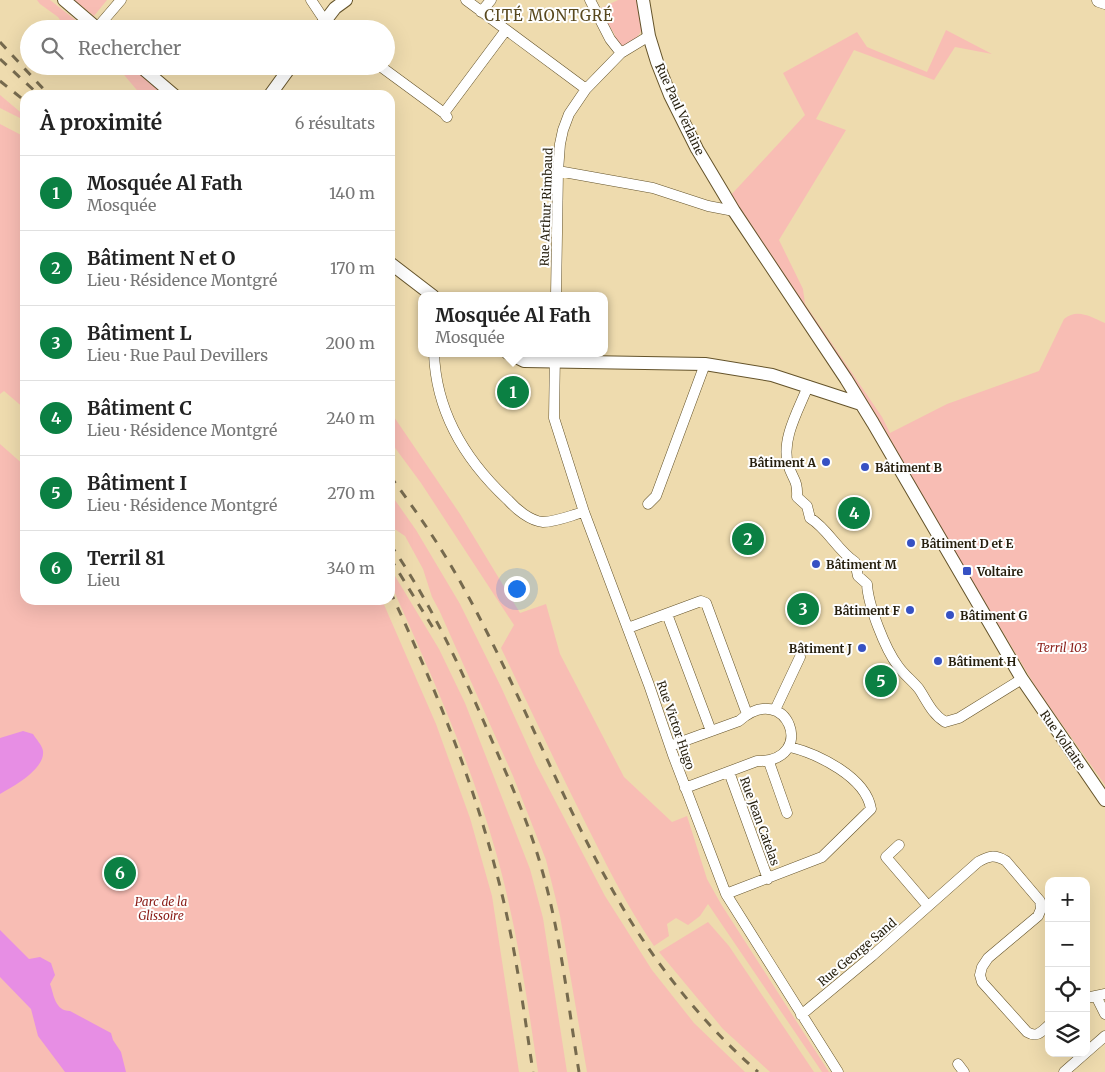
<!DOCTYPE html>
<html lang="fr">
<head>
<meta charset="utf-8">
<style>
	:root { --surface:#fff; --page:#f2f2f2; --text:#222; --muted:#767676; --line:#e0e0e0; --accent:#0b8043 }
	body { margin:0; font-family:Merriweather,serif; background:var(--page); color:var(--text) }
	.controls { position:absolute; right:15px; bottom:15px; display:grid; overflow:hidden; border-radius:10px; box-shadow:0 5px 20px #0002 }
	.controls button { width:45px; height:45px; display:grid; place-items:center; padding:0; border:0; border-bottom:1px solid var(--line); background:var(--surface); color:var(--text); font:25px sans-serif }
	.you { position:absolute; left:516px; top:588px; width:18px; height:18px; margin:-12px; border:4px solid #fff; border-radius:50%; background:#1a73e8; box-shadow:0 0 0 8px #1a73e833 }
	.badge { display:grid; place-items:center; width:32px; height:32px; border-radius:50%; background:var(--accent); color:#fff; font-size:16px; font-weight:700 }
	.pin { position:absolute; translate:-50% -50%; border:2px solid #fff; box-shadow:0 1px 5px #0006 }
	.popup { position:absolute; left:418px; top:292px; width:190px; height:65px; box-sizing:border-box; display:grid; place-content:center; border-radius:10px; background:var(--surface); filter:drop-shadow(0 1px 4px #0005); font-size:16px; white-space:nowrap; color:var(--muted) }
	.popup b { font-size:19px; color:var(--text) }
	.popup::after { content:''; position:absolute; left:50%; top:100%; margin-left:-10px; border:10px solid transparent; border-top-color:var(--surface) }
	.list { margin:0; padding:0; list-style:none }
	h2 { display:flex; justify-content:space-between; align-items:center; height:65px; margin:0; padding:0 20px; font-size:21px }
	h2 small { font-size:16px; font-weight:400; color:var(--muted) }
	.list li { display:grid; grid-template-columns:32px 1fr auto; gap:15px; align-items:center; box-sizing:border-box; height:75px; padding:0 20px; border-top:1px solid var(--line) }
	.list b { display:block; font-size:19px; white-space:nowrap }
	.list p { margin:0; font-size:16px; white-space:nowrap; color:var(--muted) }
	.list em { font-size:16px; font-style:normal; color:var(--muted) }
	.icon { flex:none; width:28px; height:28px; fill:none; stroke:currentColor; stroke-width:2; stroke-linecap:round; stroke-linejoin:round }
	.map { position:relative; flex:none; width:1105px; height:1072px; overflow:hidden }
	.search { position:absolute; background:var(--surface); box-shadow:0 5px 20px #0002; left:20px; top:20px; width:375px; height:55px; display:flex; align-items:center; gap:12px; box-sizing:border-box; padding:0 18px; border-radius:28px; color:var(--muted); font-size:19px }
	.panel { position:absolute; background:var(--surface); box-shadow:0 5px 20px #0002; left:20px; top:90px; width:375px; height:515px; border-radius:15px }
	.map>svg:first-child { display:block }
	.green { fill:#f8bdb4 }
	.water { fill:#e78ee4 }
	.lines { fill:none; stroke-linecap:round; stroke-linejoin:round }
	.minor-casing { stroke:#64532a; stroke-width:11 }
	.tertiary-casing { stroke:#64532a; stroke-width:14 }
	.secondary-casing { stroke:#64532a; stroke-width:15 }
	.minor { stroke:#fff; stroke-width:10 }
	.tertiary { stroke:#fff; stroke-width:12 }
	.secondary { stroke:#fff; stroke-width:14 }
	.rail { stroke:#766a4e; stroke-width:3; stroke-dasharray:9 9; stroke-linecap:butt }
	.poi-dot { fill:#3651c3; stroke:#fefefe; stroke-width:2 }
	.labels { text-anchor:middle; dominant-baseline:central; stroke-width:4; stroke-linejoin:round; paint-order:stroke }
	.street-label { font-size:12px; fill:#251e0d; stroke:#fefefe }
	.poi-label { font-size:12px; font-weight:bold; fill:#251e0d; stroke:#fefefe; text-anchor:start }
	.park-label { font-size:12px; font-style:italic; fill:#8b1e18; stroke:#fefefe }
	.quarter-label { font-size:15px; letter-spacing:1px; fill:#58481e; stroke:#fefefe }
</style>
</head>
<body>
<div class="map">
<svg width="1105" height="1072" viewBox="0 0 1105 1072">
	<rect width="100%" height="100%" fill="#eedbae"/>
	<path class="green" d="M 37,0 L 50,0 L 87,29 L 66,29 L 58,17 L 40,4 Z
		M 74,0 L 107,0 L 94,16 Z
		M 618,0 L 640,0 C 643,25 648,35 622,47 L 613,37 L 615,35 L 599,9 Z
		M 946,30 L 992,54 L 955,47 L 934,80 L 854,50 L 816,119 L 846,130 L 779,240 L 803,289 L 805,304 L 882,417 L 890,433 L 947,404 L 1039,371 L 1064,319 C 1078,308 1090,317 1105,323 L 1105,785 L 1037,689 L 921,495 L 888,435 L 730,196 L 805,115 L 783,73 L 857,32 L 867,47 L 927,72 Z
		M 111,66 L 131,66 L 165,95 L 141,95 L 120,70 L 116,73 Z
		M 0,95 L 25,116 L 22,119 L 0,108 Z
		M 0,124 L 25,137 L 25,409 L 4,391 L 0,394 Z
		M 390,411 L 460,514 L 520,613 L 546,604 L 560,654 L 624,777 L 672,822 L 687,816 L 707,879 L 721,904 L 829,1072 L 822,1072 L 708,904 L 700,916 L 688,925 L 676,918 L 667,924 L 669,936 L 654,946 C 626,905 604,860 582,816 C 554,760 528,704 501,648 L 514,625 L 421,483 L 390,441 Z
		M 0,444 L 25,466 L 25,600 L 382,600 L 436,724 L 470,818 L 492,896 L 519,1072 L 0,1072 Z
		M 390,493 L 416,530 L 460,604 L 502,689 L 536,764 L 605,896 L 652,970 L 694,1023 L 745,1072 L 587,1072 L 560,916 L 546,860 L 513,776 L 440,612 L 432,597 L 423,569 L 405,536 L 390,526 Z
		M 392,571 L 439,649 L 465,703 L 530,869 L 543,918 L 567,1072 L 538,1072 C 527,997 516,922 495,849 C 469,757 429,670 390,582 L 390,572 Z
		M 708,922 L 729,946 L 814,1072 L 770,1072 L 723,1029 L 659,952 Z"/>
	<path class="water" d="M 23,731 L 33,734 C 36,739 42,745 43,751 C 45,769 14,786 0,794 L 0,738 Z
		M 0,930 L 29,959 L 40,957 L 51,963 L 55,975 L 50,984 C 54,995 55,1011 70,1011 L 111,1033 L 113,1040 L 121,1052 L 126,1072 L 65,1072 L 38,1036 L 31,1009 L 0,977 Z"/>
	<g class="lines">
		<defs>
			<path id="minor" d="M 311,0 L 325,21 L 332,29
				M 466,0 L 586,89
				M 590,0 L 610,39 L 621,53
				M 481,12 L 491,0
				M 97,28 L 121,0
				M 380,66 L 444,113 L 447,117
				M 444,113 L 506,30
				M 558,171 L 653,188 L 708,206 L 734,211
				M 556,296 L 558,171 L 560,144 L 563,130 L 569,114 L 586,89 L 621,53 L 649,36
				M 434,353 C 436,412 466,461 508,500 C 516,509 530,521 543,522 C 556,522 572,515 584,512
				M 555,353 L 554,418 L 584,512 L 649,685 L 673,755 L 726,894 L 838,1072
				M 808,386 C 799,409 781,439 788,464 C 792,479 798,479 797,497 L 807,506 L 810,518 C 828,529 837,550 855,562 L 858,576 L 867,584 C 868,605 885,649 898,666 C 904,675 913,681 919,689 C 927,701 932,714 945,722 L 959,718 L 1022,679
				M 648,504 L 656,496 L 705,364
				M 667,614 L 711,731
				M 628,628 L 701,601 L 706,603 L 747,714
				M 775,710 L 800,657
				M 670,746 L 739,721 C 787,678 819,762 757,761 L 685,788
				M 769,762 L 787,813
				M 729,772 L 768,879
				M 899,845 L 886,857 L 928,906
				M 726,894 L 822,857 L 871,809 C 866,777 818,754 790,747
				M 1096,996 L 1105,1014
				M 1086,998 L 1105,994
				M 801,1015 L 872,956 L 978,862 C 989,856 994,854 1006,861 L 1040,901 L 1041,909 L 1038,916 L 988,958 L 982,967 L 980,975 L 982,982 L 1027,1032 C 1037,1038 1041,1032 1049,1025
				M 958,1064 L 964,1072
				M 1064,1072 L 1105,1036"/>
			<path id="tertiary" d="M 64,0 L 98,29
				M 643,0 L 649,36 L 657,62 L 670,95 L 697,149 L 734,211 L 846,379 L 873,423 L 1022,679 L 1105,800
				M 319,29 L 335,8 L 346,0
				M 140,66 L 174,95
				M 270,95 L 291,66
				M 390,263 L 433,296
				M 508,353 L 524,361 L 705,364 L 772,375 L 861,404"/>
			<path id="secondary" d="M 1099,0 L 1105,2"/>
		</defs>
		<use href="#minor" class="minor-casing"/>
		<use href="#tertiary" class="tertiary-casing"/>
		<use href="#secondary" class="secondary-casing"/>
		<use href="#minor" class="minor"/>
		<use href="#tertiary" class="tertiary"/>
		<use href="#secondary" class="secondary"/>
		<path class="rail" d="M 0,42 L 49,95
			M 0,59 L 39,95
			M 0,81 L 25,101
			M 390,476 C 414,508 437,541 457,576 C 520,687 563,810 630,920 C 665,976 708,1028 758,1072
			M 390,544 C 434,608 462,671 493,743 C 511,784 530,826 542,870 C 561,936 568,1005 579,1072
			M 390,558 L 435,631
			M 390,591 C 432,681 471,774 496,871 C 514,937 523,1005 533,1072"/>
	</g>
	<g class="poi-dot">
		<circle cx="826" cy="462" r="5"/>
		<circle cx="865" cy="467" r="5"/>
		<circle cx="911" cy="543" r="5"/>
		<circle cx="816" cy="564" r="5"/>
		<rect x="962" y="566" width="10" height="10" rx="2.5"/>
		<circle cx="910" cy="610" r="5"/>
		<circle cx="950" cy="615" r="5"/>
		<circle cx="862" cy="648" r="5"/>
		<circle cx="938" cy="661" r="5"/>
	</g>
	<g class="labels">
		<g class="street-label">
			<text transform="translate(680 109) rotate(65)">Rue Paul Verlaine</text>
			<text transform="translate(546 207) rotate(-88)">Rue Arthur Rimbaud</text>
			<text transform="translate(676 725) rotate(71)">Rue Victor Hugo</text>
			<text transform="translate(1063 740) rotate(55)">Rue Voltaire</text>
			<text transform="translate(760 821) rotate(70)">Rue Jean Catelas</text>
			<text transform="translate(857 952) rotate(-40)">Rue George Sand</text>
		</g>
		<g class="poi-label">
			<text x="816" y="462" text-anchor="end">Bâtiment A</text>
			<text x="875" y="467">Bâtiment B</text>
			<text x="921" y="543">Bâtiment D et E</text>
			<text x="826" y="564">Bâtiment M</text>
			<text x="977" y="571">Voltaire</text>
			<text x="900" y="610" text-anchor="end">Bâtiment F</text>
			<text x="960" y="615">Bâtiment G</text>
			<text x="852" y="648" text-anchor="end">Bâtiment J</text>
			<text x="948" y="661">Bâtiment H</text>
		</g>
		<g class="park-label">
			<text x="1062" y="647">Terril 103</text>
			<text x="161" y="901">Parc de la<tspan x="161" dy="14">Glissoire</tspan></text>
		</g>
		<g class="quarter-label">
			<text x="549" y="15">CITÉ MONTGRÉ</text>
		</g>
	</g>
</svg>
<div class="controls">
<button>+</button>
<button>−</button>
<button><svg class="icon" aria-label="locate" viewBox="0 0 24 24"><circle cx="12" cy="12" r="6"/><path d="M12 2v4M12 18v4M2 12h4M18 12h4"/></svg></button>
<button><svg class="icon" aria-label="layers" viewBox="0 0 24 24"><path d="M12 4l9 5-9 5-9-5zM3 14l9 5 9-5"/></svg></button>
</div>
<div class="you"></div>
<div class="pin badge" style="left:513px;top:392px">1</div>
<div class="popup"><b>Mosquée Al Fath</b>Mosquée</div>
<div class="pin badge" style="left:748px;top:539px">2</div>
<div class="pin badge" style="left:803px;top:609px">3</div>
<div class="pin badge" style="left:854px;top:513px">4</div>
<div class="pin badge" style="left:881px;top:681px">5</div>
<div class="pin badge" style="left:120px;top:873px">6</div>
<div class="search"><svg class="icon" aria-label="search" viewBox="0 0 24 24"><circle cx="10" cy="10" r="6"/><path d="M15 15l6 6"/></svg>Rechercher</div>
<section class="panel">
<h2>À proximité<small>6 résultats</small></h2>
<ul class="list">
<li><span class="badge">1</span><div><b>Mosquée Al Fath</b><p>Mosquée</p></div><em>140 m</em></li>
<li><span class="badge">2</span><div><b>Bâtiment N et O</b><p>Lieu · Résidence Montgré</p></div><em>170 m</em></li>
<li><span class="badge">3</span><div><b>Bâtiment L</b><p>Lieu · Rue Paul Devillers</p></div><em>200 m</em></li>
<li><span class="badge">4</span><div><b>Bâtiment C</b><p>Lieu · Résidence Montgré</p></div><em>240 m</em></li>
<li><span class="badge">5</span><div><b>Bâtiment I</b><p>Lieu · Résidence Montgré</p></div><em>270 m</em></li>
<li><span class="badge">6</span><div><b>Terril 81</b><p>Lieu</p></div><em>340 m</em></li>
</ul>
</section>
</div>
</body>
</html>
